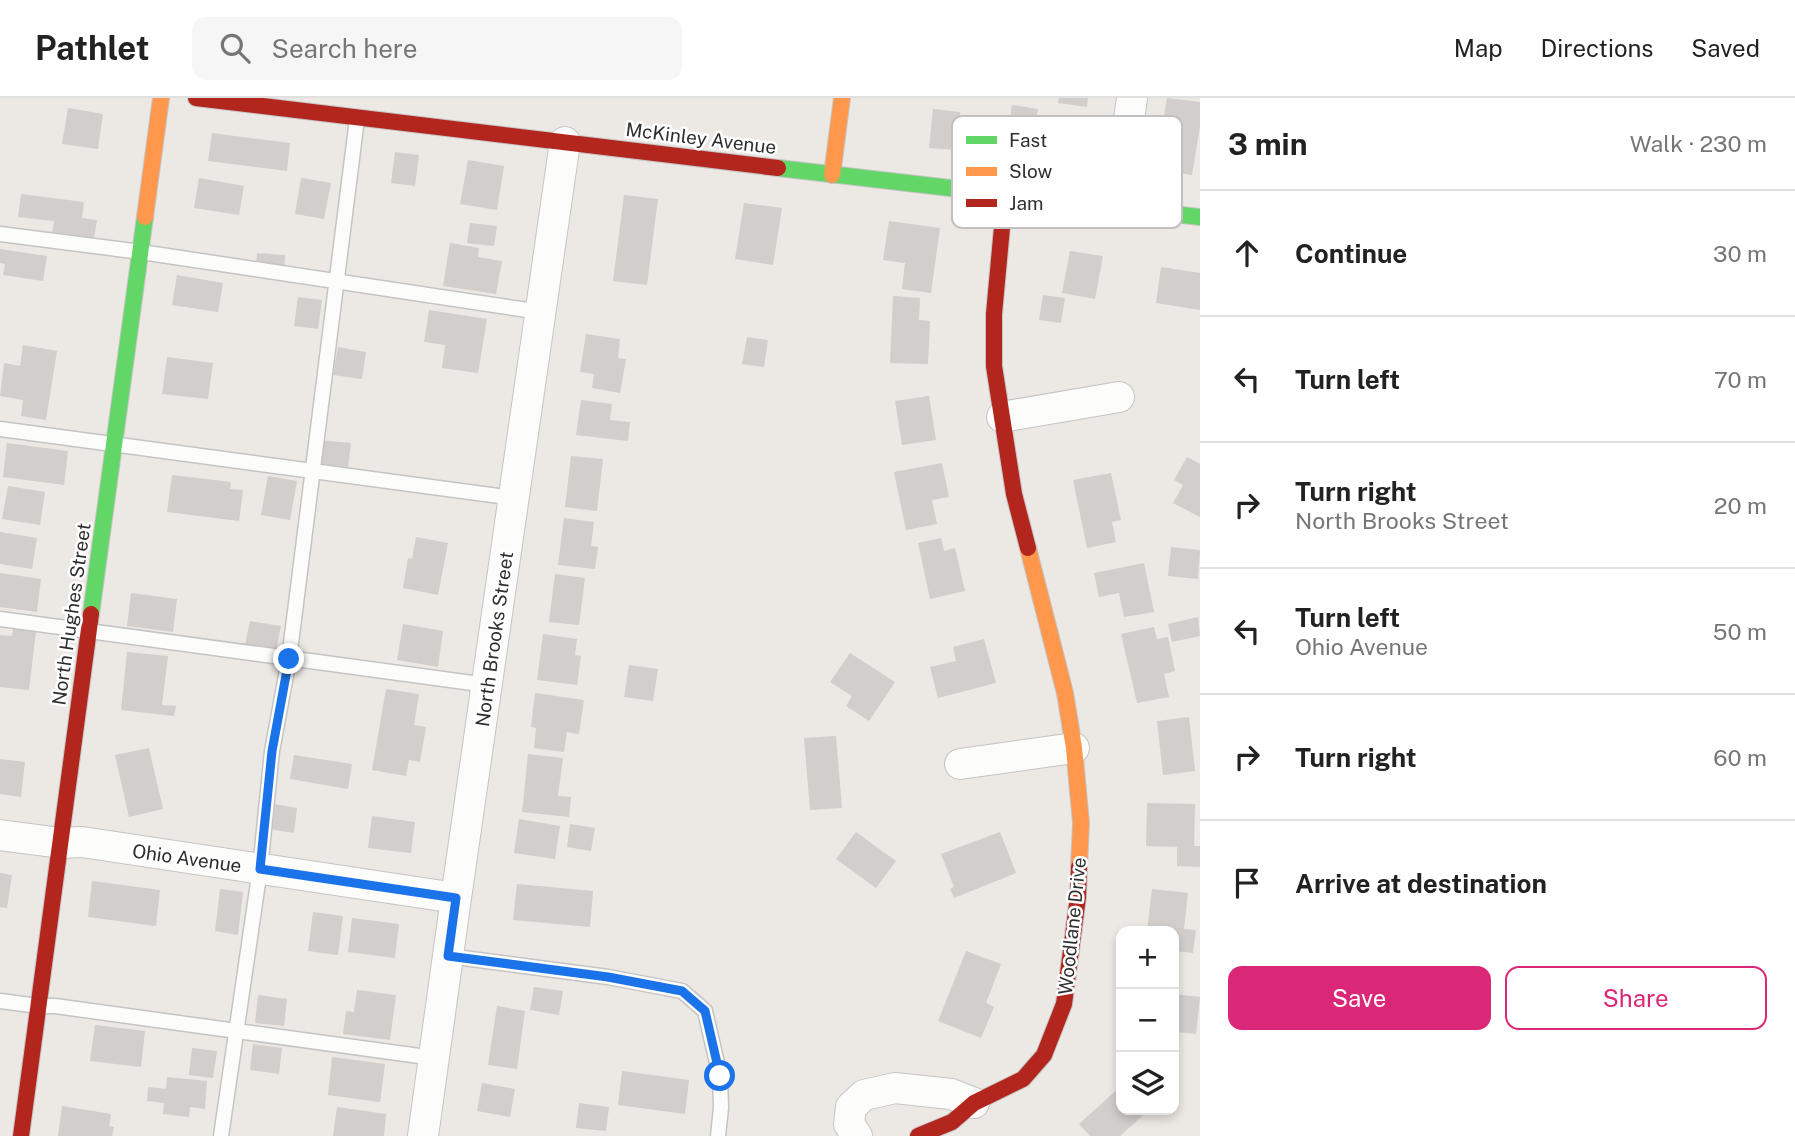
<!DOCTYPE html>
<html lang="en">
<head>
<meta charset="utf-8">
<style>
	:root { --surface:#fff; --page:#f6f6f6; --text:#222; --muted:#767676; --line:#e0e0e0; --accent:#db2777 }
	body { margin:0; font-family:"Public Sans",sans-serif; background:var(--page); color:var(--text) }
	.controls { position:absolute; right:21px; bottom:21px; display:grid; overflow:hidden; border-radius:14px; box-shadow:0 4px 10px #0003 }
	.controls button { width:63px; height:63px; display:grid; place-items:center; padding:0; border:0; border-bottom:2px solid var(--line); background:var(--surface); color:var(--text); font:35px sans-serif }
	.stop { position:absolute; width:21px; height:21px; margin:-16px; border:5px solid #1a73e8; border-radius:50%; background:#fff }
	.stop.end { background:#1a73e8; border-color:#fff; box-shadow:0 2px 7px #0008 }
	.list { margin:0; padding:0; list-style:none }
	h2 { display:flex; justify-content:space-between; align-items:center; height:91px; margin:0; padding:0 28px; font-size:30px }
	h2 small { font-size:23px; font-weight:400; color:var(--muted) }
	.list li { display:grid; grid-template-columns:46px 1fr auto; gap:21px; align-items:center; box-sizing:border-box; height:126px; padding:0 28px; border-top:2px solid var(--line) }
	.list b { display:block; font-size:26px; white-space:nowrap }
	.list p { margin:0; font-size:23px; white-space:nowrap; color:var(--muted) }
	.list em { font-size:23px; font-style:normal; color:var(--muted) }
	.actions { display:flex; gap:14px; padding:21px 28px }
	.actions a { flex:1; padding:16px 0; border:2px solid var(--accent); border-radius:14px; text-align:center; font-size:24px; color:var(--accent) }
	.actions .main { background:var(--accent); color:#fff }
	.icon { flex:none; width:38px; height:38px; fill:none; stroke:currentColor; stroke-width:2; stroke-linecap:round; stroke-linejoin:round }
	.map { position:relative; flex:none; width:1200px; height:1038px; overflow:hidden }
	header { display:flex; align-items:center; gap:42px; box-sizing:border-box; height:98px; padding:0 35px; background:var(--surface); border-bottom:2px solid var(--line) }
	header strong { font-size:33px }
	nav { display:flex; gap:38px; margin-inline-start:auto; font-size:24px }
	.search { width:490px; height:63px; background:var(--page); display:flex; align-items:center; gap:18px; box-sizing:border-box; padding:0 24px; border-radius:14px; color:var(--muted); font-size:26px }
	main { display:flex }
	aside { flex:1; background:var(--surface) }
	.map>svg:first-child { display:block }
	.building { fill:#d1cecb }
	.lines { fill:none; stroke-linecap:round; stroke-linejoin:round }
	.lane-casing { stroke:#c5c4c5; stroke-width:17 }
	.street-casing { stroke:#c5c4c5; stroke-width:32 }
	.fast-casing { stroke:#c5c4c5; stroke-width:18 }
	.slow-casing { stroke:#c5c4c5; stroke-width:18 }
	.jam-casing { stroke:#c5c4c5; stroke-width:18 }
	.lane { stroke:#fcfcfb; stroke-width:14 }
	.street { stroke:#fcfcfb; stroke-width:30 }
	.fast { stroke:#63d668; stroke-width:16 }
	.slow { stroke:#ff974d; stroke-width:16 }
	.jam { stroke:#b3261e; stroke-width:16 }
	.route { stroke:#1a73e8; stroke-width:9 }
	.labels { text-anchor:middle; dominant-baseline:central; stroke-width:5; stroke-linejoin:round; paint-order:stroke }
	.street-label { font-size:19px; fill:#2e2e2e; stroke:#fff }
	.key { fill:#fff; stroke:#c0c0c0; stroke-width:2 }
	.key-label { font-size:19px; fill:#2e2e2e }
</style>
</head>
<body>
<header>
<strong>Pathlet</strong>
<div class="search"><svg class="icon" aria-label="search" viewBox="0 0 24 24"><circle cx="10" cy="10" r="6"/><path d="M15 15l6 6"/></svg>Search here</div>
<nav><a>Map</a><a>Directions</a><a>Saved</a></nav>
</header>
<main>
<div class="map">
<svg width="1200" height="1038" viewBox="0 0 1200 1038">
	<rect width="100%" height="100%" fill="#ece8e4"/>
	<path class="building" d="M 1059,0 L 1088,0 L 1087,9 L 1058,5 Z
		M 1167,0 L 1200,4 L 1200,28 L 1192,77 L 1155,71 Z
		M 1012,7 L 1038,11 L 1031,55 L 1005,51 Z
		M 68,10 L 103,16 L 98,51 L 62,46 Z
		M 933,11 L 960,14 L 956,52 L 929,50 Z
		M 212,35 L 290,45 L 287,73 L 208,63 Z
		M 395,54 L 419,57 L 415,88 L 391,85 Z
		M 468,62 L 504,68 L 497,112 L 460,106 Z
		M 199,80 L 244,88 L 239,117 L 194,110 Z
		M 301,80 L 331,85 L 324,121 L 295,116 Z
		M 21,96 L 84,104 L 82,120 L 97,122 L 94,140 L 52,134 L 54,123 L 18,119 Z
		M 624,97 L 658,101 L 647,187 L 613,183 Z
		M 744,105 L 782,110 L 773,167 L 735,161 Z
		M 889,123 L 940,130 L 931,195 L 902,191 L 905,165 L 883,162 Z
		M 470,125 L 497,128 L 494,148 L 467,145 Z
		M 450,145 L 479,150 L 478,159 L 502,163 L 496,196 L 443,188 Z
		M 0,151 L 47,158 L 43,183 L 3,177 L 5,166 L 0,165 Z
		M 1070,153 L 1103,158 L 1095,201 L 1062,195 Z
		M 257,155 L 285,157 L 284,172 L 256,170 Z
		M 1161,169 L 1200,175 L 1200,212 L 1156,205 Z
		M 177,177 L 223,185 L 218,214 L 172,207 Z
		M 1043,197 L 1065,200 L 1061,225 L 1039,222 Z
		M 893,198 L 920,200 L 919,222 L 930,223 L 928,266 L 890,265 Z
		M 298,199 L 322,202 L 318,231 L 294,228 Z
		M 429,212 L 487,221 L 478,275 L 442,270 L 445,247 L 424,244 Z
		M 586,236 L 620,241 L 618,260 L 626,261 L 620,295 L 592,290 L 594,276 L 580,274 Z
		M 747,239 L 768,242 L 764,269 L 742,266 Z
		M 23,247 L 57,253 L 46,322 L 21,318 L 23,302 L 0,298 L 4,265 L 20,268 Z
		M 338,249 L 366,254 L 362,281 L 333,277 Z
		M 167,259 L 213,265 L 208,301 L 162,296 Z
		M 929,298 L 936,342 L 902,347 L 895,303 Z
		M 581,302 L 612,306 L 610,322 L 630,324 L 628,343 L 576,337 Z
		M 319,342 L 351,345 L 348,369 L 316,366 Z
		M 7,345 L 68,353 L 64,387 L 3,379 Z
		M 571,358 L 603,361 L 597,413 L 565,409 Z
		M 1187,359 L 1200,366 L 1200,419 L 1173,405 L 1183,387 L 1174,382 Z
		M 942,365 L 949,399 L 932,402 L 937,426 L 906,432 L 894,374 Z
		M 1111,375 L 1121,422 L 1112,424 L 1116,444 L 1087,450 L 1073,382 Z
		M 172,377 L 231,384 L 230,391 L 243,392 L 239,423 L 167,414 Z
		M 268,378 L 297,383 L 290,422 L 261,417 Z
		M 8,388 L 45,394 L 40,427 L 2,421 Z
		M 564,420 L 594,424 L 591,448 L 598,449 L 595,471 L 558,467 Z
		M 0,434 L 37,440 L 32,471 L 0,466 Z
		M 416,439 L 448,445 L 438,497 L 403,490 L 408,460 L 412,461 Z
		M 941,440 L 944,453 L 955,450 L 965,493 L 930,501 L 918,445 Z
		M 1171,449 L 1200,452 L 1198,481 L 1168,478 Z
		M 1144,465 L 1154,514 L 1124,519 L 1119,495 L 1099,499 L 1094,475 Z
		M 0,475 L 41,481 L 37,514 L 0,509 Z
		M 555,476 L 585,480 L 579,527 L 549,524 Z
		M 131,495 L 177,501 L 173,534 L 127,528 Z
		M 1198,519 L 1200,538 L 1172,544 L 1168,526 Z
		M 250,523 L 281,528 L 276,553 L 245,547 Z
		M 403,526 L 443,533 L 438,569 L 397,562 Z
		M 1154,529 L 1157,541 L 1168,539 L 1175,573 L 1164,576 L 1169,599 L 1137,605 L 1121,536 Z
		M 13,530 L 36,533 L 29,592 L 0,589 L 0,537 L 12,538 Z
		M 543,536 L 577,541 L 575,557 L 581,558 L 577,587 L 537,582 Z
		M 984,541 L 996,585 L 938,600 L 930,569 L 956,563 L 953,549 Z
		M 127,554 L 168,558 L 162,607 L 176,608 L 174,618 L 121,612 Z
		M 850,555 L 895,584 L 869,623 L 846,608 L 852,598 L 830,584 Z
		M 629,567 L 658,571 L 653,603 L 624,599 Z
		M 386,591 L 419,596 L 414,627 L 426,629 L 420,664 L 409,662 L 406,678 L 372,672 Z
		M 535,595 L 584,602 L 579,636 L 567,634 L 564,654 L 534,650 L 536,630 L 531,629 Z
		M 1189,619 L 1195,673 L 1163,677 L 1157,623 Z
		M 836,638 L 842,710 L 810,712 L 804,640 Z
		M 149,650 L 163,711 L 129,719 L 115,657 Z
		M 528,656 L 563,660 L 558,698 L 571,699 L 569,719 L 522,714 Z
		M 294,657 L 352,666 L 348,691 L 290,681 Z
		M 0,661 L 25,664 L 21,699 L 0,696 Z
		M 1147,705 L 1195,706 L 1194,748 L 1200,748 L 1200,769 L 1177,768 L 1177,749 L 1146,748 Z
		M 273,706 L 297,710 L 294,735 L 269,731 Z
		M 372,718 L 415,724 L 411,755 L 368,750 Z
		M 519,721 L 560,728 L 555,761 L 514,755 Z
		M 570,726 L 595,730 L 591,753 L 567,749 Z
		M 856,734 L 896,763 L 876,790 L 836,761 Z
		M 1000,734 L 1016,775 L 954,800 L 950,791 L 954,789 L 941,756 Z
		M 0,775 L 12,777 L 7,810 L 0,809 Z
		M 92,783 L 160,792 L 156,828 L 88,819 Z
		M 517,786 L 593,793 L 590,829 L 513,822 Z
		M 220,791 L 243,794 L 238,837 L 215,833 Z
		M 1152,791 L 1188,795 L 1184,831 L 1196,832 L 1193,855 L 1174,853 L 1174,833 L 1147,833 Z
		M 313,814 L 343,818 L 338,857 L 308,853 Z
		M 352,820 L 399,826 L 395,860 L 348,854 Z
		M 966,853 L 1001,866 L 986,905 L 994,909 L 981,940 L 938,923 Z
		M 534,889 L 563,893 L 559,917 L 530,912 Z
		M 357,892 L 396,897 L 390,942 L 343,936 L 346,913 L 354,914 Z
		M 1174,896 L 1200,899 L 1196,936 L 1176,934 L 1175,943 L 1174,942 Z
		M 258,897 L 287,901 L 284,928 L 255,925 Z
		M 497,908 L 525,913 L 517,971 L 488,967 Z
		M 95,927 L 145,933 L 141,969 L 90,963 Z
		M 253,946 L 282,950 L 279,976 L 250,972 Z
		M 192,950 L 217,953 L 213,980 L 189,977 Z
		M 332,959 L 385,966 L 380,1004 L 328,997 Z
		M 622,973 L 689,982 L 685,1016 L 618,1007 Z
		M 167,979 L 207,983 L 205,1011 L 190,1009 L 189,1019 L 163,1016 L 164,1005 L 147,1003 L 148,989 L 166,991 Z
		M 482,985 L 515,991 L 510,1019 L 477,1013 Z
		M 1121,988 L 1121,1012 L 1149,1012 L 1120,1038 L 1090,1038 L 1079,1026 Z
		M 579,1005 L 609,1009 L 606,1033 L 576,1030 Z
		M 62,1008 L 111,1016 L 109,1028 L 114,1029 L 112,1038 L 58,1038 Z
		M 337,1009 L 386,1016 L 384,1038 L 333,1038 Z"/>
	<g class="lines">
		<defs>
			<path id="lane" d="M 0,136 L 141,154 L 541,214
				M 0,331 L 514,400
				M 0,521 L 487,587
				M 448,858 L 608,879 L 682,893 L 705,913 L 720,978 L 721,1010 L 718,1038
				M 0,903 L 38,908 L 55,908 L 434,960
				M 221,1038 L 260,771 L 272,653 L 289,561 L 357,21"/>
			<path id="street" d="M 1117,110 L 1132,0
				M 1002,319 L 1119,299
				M 960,666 L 1074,650
				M 0,737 L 61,745 L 82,744 L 456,800
				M 423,1038 L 456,800 L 565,44
				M 857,1038 L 849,1026 L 851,1009 L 864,997 L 895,990 L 951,996 L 974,1005"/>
			<path id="fast" d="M 778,70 L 1200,119
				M 91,516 L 145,119"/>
			<path id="slow" d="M 832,77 L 842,0
				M 145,119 L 161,0
				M 1028,450 L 1065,595 L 1074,650 L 1081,725 L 1079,769"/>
			<path id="jam" d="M 196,0 L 778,70
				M 1005,97 L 994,216 L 994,268 L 1014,396 L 1028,450
				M 21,1038 L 91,516
				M 918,1038 L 952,1024 L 974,1005 L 1023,981 L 1044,957 L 1064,906 L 1078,799 L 1079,769"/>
		</defs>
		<use href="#lane" class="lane-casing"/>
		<use href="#street" class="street-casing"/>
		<use href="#fast" class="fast-casing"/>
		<use href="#slow" class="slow-casing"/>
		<use href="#jam" class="jam-casing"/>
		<use href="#lane" class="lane"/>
		<use href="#street" class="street"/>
		<use href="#fast" class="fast"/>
		<use href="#slow" class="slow"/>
		<use href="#jam" class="jam"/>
	</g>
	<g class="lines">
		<path class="route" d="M 289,561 L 272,653 L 260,771 L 456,800 L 448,858 L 608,879 L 682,893 L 705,913 L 720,978"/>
	</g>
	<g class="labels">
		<g class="street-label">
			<text transform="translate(701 40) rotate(7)">McKinley Avenue</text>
			<text transform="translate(71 516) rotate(-82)">North Hughes Street</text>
			<text transform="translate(494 541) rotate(-82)">North Brooks Street</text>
			<text transform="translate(187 760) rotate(8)">Ohio Avenue</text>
			<text transform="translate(1072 828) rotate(-84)">Woodlane Drive</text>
		</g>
	</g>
	<rect x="952" y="18" width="230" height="112" rx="10" class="key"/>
	<rect x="966" y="38" width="31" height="8" fill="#63d668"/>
	<rect x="966" y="69" width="31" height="9" fill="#ff974d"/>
	<rect x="966" y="101" width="31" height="8" fill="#b3261e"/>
	<g class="key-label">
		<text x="1009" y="49">Fast</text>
		<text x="1009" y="80">Slow</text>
		<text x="1009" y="112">Jam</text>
	</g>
</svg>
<div class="controls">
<button>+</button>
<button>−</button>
<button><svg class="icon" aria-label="layers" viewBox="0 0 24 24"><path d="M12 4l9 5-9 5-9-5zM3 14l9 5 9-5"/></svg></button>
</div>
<div class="stop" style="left:720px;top:978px"></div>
<div class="stop end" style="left:289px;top:561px"></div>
</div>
<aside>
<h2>3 min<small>Walk · 230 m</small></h2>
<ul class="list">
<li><svg class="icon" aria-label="ahead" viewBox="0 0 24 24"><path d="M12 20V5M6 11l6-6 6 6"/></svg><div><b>Continue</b></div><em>30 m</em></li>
<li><svg class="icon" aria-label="left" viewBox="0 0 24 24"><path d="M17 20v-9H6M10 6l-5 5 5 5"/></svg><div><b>Turn left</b></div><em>70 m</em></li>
<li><svg class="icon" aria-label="right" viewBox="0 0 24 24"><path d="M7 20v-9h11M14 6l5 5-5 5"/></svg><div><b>Turn right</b><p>North Brooks Street</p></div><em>20 m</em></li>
<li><svg class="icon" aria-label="left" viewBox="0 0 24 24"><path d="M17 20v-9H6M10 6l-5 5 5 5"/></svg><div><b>Turn left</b><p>Ohio Avenue</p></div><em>50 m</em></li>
<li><svg class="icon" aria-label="right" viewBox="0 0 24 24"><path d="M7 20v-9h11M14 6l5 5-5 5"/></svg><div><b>Turn right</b></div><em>60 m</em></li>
<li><svg class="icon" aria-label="arrive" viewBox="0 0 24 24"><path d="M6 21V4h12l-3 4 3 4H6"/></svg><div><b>Arrive at destination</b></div></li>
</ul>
<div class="actions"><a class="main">Save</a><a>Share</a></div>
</aside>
</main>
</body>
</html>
